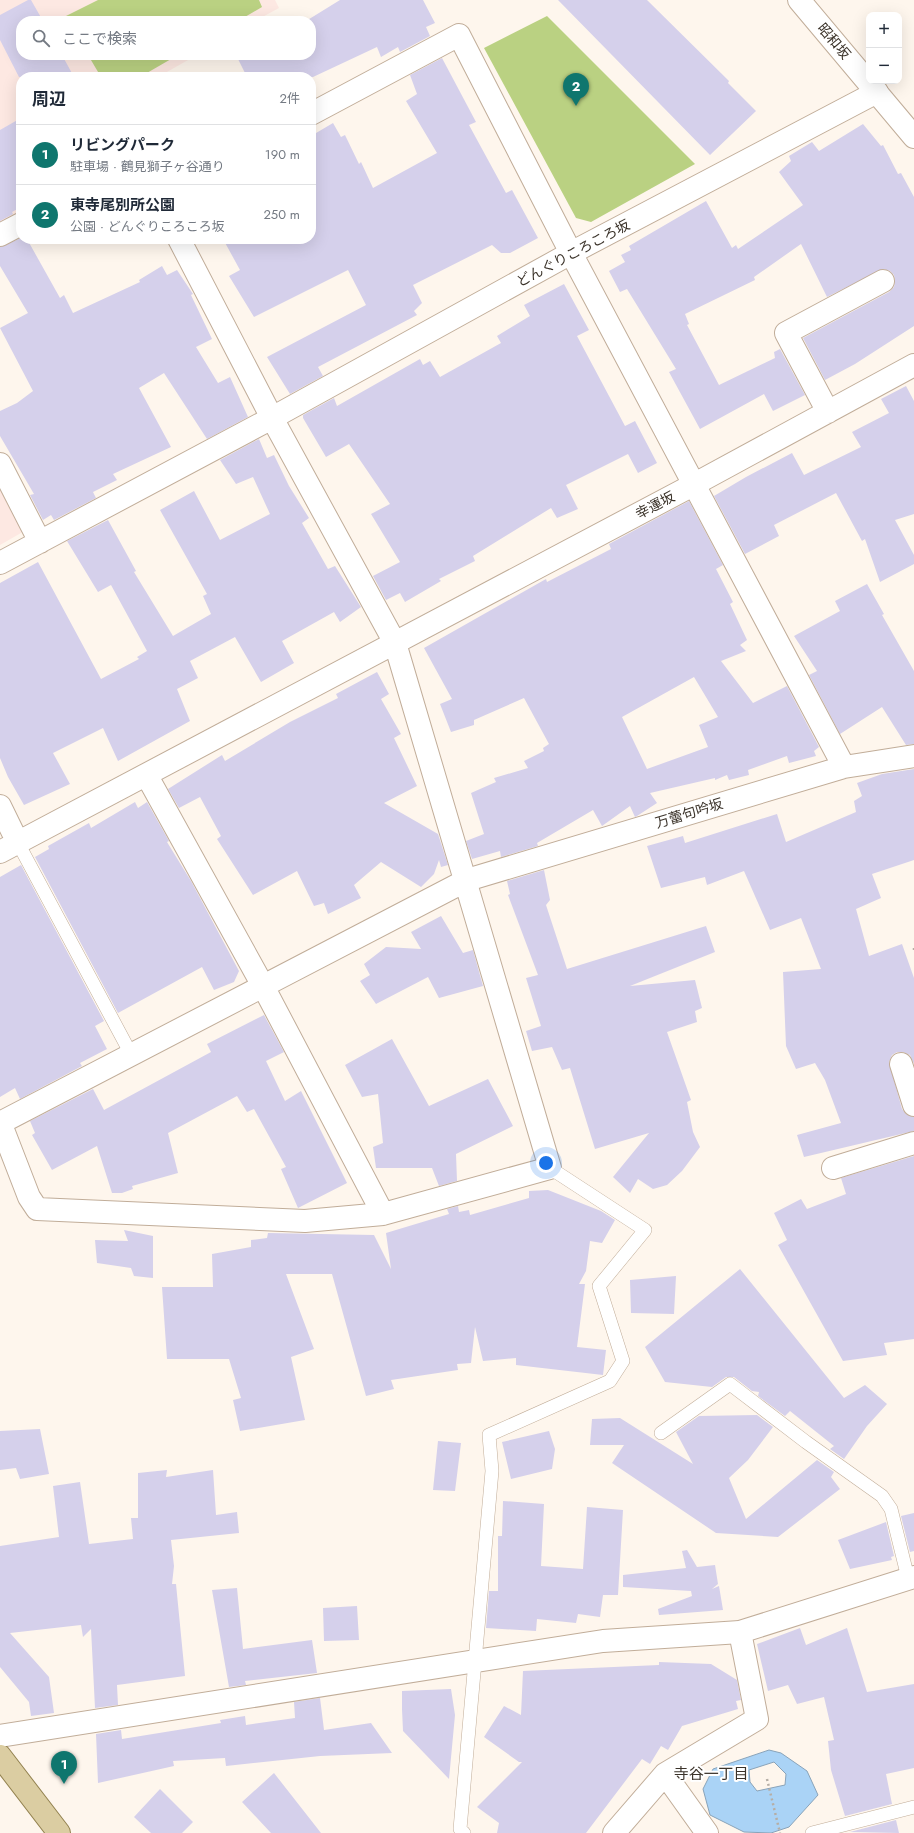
<!DOCTYPE html>
<html lang="ja">
<head>
<meta charset="utf-8">
<style>
	:root { --surface:#fff; --page:#f6f6f7; --text:#1f2937; --muted:#747a83; --line:#e0e1e3; --accent:#0f766e }
	body { margin:0; font-family:Jost,"Noto Sans JP",sans-serif; background:var(--page); color:var(--text) }
	.controls { position:absolute; right:12px; top:12px; display:grid; overflow:hidden; border-radius:8px; box-shadow:0 4px 16px #0002 }
	.controls button { width:36px; height:36px; display:grid; place-items:center; padding:0; border:0; border-bottom:1px solid var(--line); background:var(--surface); color:var(--text); font:20px sans-serif }
	.you { position:absolute; left:546px; top:1163px; width:14px; height:14px; margin:-10px; border:3px solid #fff; border-radius:50%; background:#1a73e8; box-shadow:0 0 0 6px #1a73e833 }
	.badge { display:grid; place-items:center; width:26px; height:26px; border-radius:50%; background:var(--accent); color:#fff; font-size:13px; font-weight:700 }
	.pin { position:absolute; translate:-50% -33px; filter:drop-shadow(0 1px 2px #0008) }
	.pin::after { content:''; position:absolute; top:21px; width:14px; height:12px; background:inherit; clip-path:polygon(0 0,100% 0,50% 100%) }
	.list { margin:0; padding:0; list-style:none }
	h2 { display:flex; justify-content:space-between; align-items:center; height:52px; margin:0; padding:0 16px; font-size:17px }
	h2 small { font-size:13px; font-weight:400; color:var(--muted) }
	.list li { display:grid; grid-template-columns:26px 1fr auto; gap:12px; align-items:center; box-sizing:border-box; height:60px; padding:0 16px; border-top:1px solid var(--line) }
	.list b { display:block; font-size:15px; white-space:nowrap }
	.list p { margin:0; font-size:13px; white-space:nowrap; color:var(--muted) }
	.list em { font-size:13px; font-style:normal; color:var(--muted) }
	.icon { flex:none; width:22px; height:22px; fill:none; stroke:currentColor; stroke-width:2; stroke-linecap:round; stroke-linejoin:round }
	.map { position:relative; flex:none; width:914px; height:1833px; overflow:hidden }
	.search { position:absolute; background:var(--surface); box-shadow:0 4px 16px #0002; left:16px; top:16px; width:300px; height:44px; display:flex; align-items:center; gap:10px; box-sizing:border-box; padding:0 14px; border-radius:16px; color:var(--muted); font-size:15px }
	.panel { position:absolute; background:var(--surface); box-shadow:0 4px 16px #0002; left:16px; top:72px; width:300px; height:172px; border-radius:16px }
	.map>svg:first-child { display:block }
	.education { fill:#fde8e2 }
	.green { fill:#bad182 }
	.water { fill:#aad3f6; stroke:#89a3b9; fill-rule:evenodd }
	.building { fill:#d5d0eb; fill-rule:evenodd }
	.lines { fill:none; stroke-linecap:round; stroke-linejoin:round }
	.service-casing { stroke:#c1ad99; stroke-width:14 }
	.minor-casing { stroke:#c1ad99; stroke-width:24 }
	.tertiary-casing { stroke:#c1ad99; stroke-width:24 }
	.primary-casing { stroke:#938250; stroke-width:24 }
	.path { stroke:#b6aea5; stroke-width:2.5; stroke-dasharray:2 3; stroke-linecap:butt }
	.service { stroke:#fff; stroke-width:13 }
	.minor { stroke:#fff; stroke-width:22 }
	.tertiary { stroke:#fff; stroke-width:22 }
	.primary { stroke:#dbcda2; stroke-width:22 }
	.labels { text-anchor:middle; dominant-baseline:central; stroke-width:4; stroke-linejoin:round; paint-order:stroke }
	.street-label { font-size:14px; fill:#3b332a; stroke:#fff }
	.neighbourhood-label { font-size:15px; fill:#3b332a; stroke:#fff }
</style>
</head>
<body>
<div class="map">
<svg width="914" height="1833" viewBox="0 0 914 1833">
	<rect width="100%" height="100%" fill="#fef6ed"/>
	<path class="education" d="M 0,0 L 275,0 L 279,8 L 255,21 L 21,21 L 21,55 L 197,55 L 158,77 L 21,77 L 21,216 L 0,227 Z
		M 0,482 L 24,527 L 21,533 L 0,545 Z"/>
	<path class="green" d="M 98,0 L 259,0 L 262,7 L 238,21 L 69,21 L 66,16 Z
		M 547,16 L 695,164 L 591,222 L 576,218 L 484,48 Z
		M 88,55 L 178,55 L 140,77 L 101,77 Z"/>
	<path class="water" d="M 769,1750 L 781,1753 L 807,1771 L 818,1795 L 789,1827 L 771,1833 L 744,1832 L 710,1815 L 703,1789 L 713,1769 ZM 774,1762 L 786,1774 L 785,1785 L 757,1791 L 750,1782 L 749,1770 Z"/>
	<path class="building" d="M 28,0 L 31,0 L 43,21 L 21,21 L 21,55 L 62,55 L 74,77 L 19,77 L 0,40 L 0,15 Z
		M 340,0 L 423,0 L 435,23 L 426,27 L 430,36 L 400,52 L 398,47 L 381,57 L 377,47 L 313,77 L 247,77 L 236,55 L 311,55 L 311,21 L 306,21 Z
		M 558,0 L 647,0 L 729,81 L 728,83 L 756,111 L 710,155 Z
		M 442,58 L 476,122 L 469,125 L 506,193 L 512,190 L 538,238 L 510,253 L 501,253 L 492,245 L 413,285 L 422,303 L 414,311 L 417,315 L 318,367 L 323,376 L 290,394 L 267,357 L 366,305 L 348,270 L 254,317 L 229,276 L 240,270 L 223,239 L 311,239 L 311,136 L 333,123 L 341,137 L 345,135 L 359,164 L 361,162 L 373,188 L 437,153 L 406,101 L 417,94 L 410,75 Z
		M 21,118 L 21,207 L 12,212 L 13,214 L 0,221 L 0,130 Z
		M 863,124 L 881,146 L 883,145 L 898,174 L 901,173 L 914,197 L 914,326 L 855,364 L 825,380 L 803,338 L 889,292 L 894,287 L 895,281 L 894,275 L 890,271 L 883,269 L 827,297 L 801,244 L 754,277 L 755,280 L 685,314 L 689,324 L 687,325 L 719,385 L 775,358 L 774,352 L 780,349 L 805,395 L 773,411 L 764,394 L 700,429 L 669,372 L 676,369 L 627,289 L 620,292 L 609,271 L 625,262 L 621,255 L 631,250 L 629,246 L 706,201 L 732,248 L 736,245 L 738,249 L 803,205 L 779,172 L 791,161 L 789,156 L 812,142 L 819,151 Z
		M 21,238 L 27,239 L 60,298 L 64,295 L 73,313 L 140,282 L 139,280 L 162,266 L 167,275 L 177,270 L 193,294 L 191,295 L 212,339 L 196,347 L 218,383 L 230,377 L 248,417 L 207,439 L 164,373 L 139,388 L 171,447 L 113,474 L 117,480 L 93,492 L 96,498 L 54,520 L 51,515 L 43,520 L 30,495 L 34,494 L 0,436 L 0,411 L 17,403 L 33,391 L 0,328 L 28,313 L 0,266 L 0,247 Z
		M 564,284 L 589,330 L 577,336 L 625,426 L 635,421 L 657,463 L 638,473 L 628,454 L 566,485 L 578,509 L 557,518 L 551,508 L 473,556 L 475,561 L 439,579 L 441,581 L 405,602 L 400,593 L 386,600 L 373,576 L 400,562 L 371,514 L 390,504 L 349,444 L 326,457 L 303,418 L 303,415 L 334,398 L 337,406 L 420,359 L 423,365 L 430,361 L 440,377 L 501,343 L 497,336 L 530,316 L 524,305 Z
		M 906,386 L 914,401 L 914,514 L 895,520 L 914,555 L 914,564 L 880,582 L 865,539 L 862,541 L 836,493 L 774,525 L 779,536 L 745,554 L 714,496 L 746,477 L 792,453 L 804,475 L 861,447 L 852,432 L 889,413 L 881,399 Z
		M 259,439 L 267,458 L 274,455 L 289,486 L 309,518 L 302,523 L 328,569 L 335,566 L 361,607 L 340,622 L 334,612 L 282,641 L 294,663 L 261,682 L 235,637 L 190,661 L 198,678 L 177,689 L 190,721 L 118,761 L 103,728 L 53,753 L 70,784 L 24,805 L 8,777 L 0,758 L 0,583 L 38,562 L 101,679 L 139,659 L 137,657 L 147,651 L 111,585 L 98,592 L 67,541 L 108,520 L 136,571 L 134,572 L 173,636 L 211,614 L 203,596 L 207,594 L 160,510 L 194,491 L 220,540 L 270,514 L 253,477 L 236,484 L 220,460 Z
		M 689,501 L 723,565 L 716,569 L 733,602 L 730,604 L 747,640 L 740,645 L 746,651 L 721,661 L 753,703 L 787,686 L 819,747 L 814,751 L 816,756 L 789,763 L 787,756 L 748,770 L 749,775 L 729,780 L 727,775 L 715,780 L 715,778 L 650,793 L 657,803 L 637,816 L 635,817 L 630,806 L 602,826 L 593,810 L 537,843 L 538,846 L 501,857 L 500,851 L 472,859 L 466,841 L 484,834 L 471,793 L 496,782 L 494,778 L 528,768 L 524,761 L 544,751 L 543,748 L 549,744 L 524,698 L 474,720 L 474,725 L 451,732 L 440,704 L 452,699 L 424,648 L 546,579 L 547,582 L 611,549 L 609,544 ZM 694,677 L 718,717 L 699,725 L 708,747 L 647,769 L 622,717 Z
		M 867,584 L 884,614 L 882,615 L 914,671 L 914,744 L 906,745 L 882,707 L 840,734 L 809,675 L 817,671 L 794,636 L 840,611 L 835,601 Z
		M 377,672 L 389,694 L 381,699 L 401,734 L 394,738 L 417,786 L 384,803 L 438,834 L 448,865 L 441,867 L 439,860 L 434,874 L 421,887 L 381,862 L 354,885 L 361,898 L 328,914 L 324,903 L 314,906 L 297,871 L 253,895 L 217,839 L 221,836 L 200,797 L 179,808 L 168,789 L 222,755 L 225,761 L 290,722 L 338,698 L 336,694 Z
		M 914,769 L 914,860 L 872,874 L 881,898 L 856,909 L 869,956 L 902,944 L 914,978 L 914,1064 L 910,1055 L 903,1052 L 897,1052 L 892,1055 L 889,1062 L 902,1109 L 906,1114 L 914,1117 L 914,1131 L 804,1157 L 797,1135 L 841,1123 L 825,1080 L 815,1063 L 796,1069 L 786,1046 L 783,972 L 821,969 L 801,918 L 770,930 L 744,871 L 707,885 L 705,877 L 661,888 L 647,846 L 683,836 L 685,843 L 777,814 L 786,842 L 856,812 L 854,801 L 862,796 L 857,783 L 882,774 Z
		M 135,802 L 138,808 L 147,802 L 169,841 L 167,842 L 191,881 L 239,971 L 234,982 L 214,990 L 202,967 L 118,1013 L 35,857 L 49,849 L 48,846 L 89,823 L 91,828 Z
		M 21,865 L 104,1021 L 95,1026 L 107,1049 L 80,1063 L 82,1066 L 20,1099 L 15,1088 L 0,1097 L 0,877 Z
		M 544,870 L 550,900 L 546,905 L 567,969 L 706,926 L 715,952 L 630,986 L 695,980 L 702,1008 L 695,1011 L 697,1022 L 667,1032 L 691,1100 L 687,1102 L 693,1132 L 700,1147 L 682,1171 L 667,1185 L 653,1189 L 638,1179 L 630,1193 L 613,1177 L 649,1133 L 595,1149 L 570,1068 L 562,1070 L 552,1047 L 532,1051 L 526,1031 L 541,1026 L 526,978 L 538,975 L 508,895 L 510,894 L 507,881 Z
		M 441,916 L 463,953 L 473,950 L 483,986 L 439,998 L 428,977 L 376,1004 L 360,981 L 370,975 L 364,964 L 386,947 L 421,949 L 411,932 Z
		M 264,1015 L 284,1052 L 266,1061 L 285,1101 L 301,1091 L 347,1183 L 298,1208 L 281,1169 L 286,1167 L 254,1109 L 247,1112 L 237,1096 L 168,1133 L 178,1173 L 132,1186 L 133,1189 L 122,1193 L 112,1193 L 97,1146 L 52,1170 L 32,1135 L 35,1133 L 30,1121 L 93,1089 L 104,1110 L 211,1052 L 207,1044 Z
		M 392,1039 L 429,1106 L 488,1079 L 513,1126 L 456,1154 L 457,1181 L 439,1186 L 432,1168 L 376,1168 L 373,1147 L 383,1143 L 378,1094 L 362,1097 L 345,1065 Z
		M 914,1156 L 914,1339 L 884,1343 L 887,1355 L 843,1361 L 778,1245 L 787,1240 L 774,1213 L 801,1199 L 807,1209 L 846,1194 L 841,1178 Z
		M 548,1190 L 601,1211 L 615,1220 L 602,1243 L 590,1241 L 586,1271 L 579,1284 L 585,1284 L 577,1347 L 606,1350 L 603,1375 L 516,1365 L 516,1358 L 483,1361 L 475,1327 L 471,1363 L 457,1364 L 458,1370 L 391,1380 L 394,1389 L 366,1396 L 332,1274 L 286,1274 L 314,1349 L 291,1357 L 305,1420 L 240,1431 L 233,1400 L 241,1398 L 229,1359 L 167,1359 L 162,1287 L 213,1287 L 212,1254 L 251,1247 L 251,1240 L 267,1238 L 268,1233 L 374,1235 L 391,1269 L 386,1233 L 449,1214 L 447,1209 L 458,1206 L 459,1212 L 469,1210 L 470,1215 L 529,1198 L 529,1191 Z
		M 124,1230 L 153,1236 L 153,1278 L 134,1276 L 131,1268 L 97,1263 L 95,1240 L 128,1241 Z
		M 740,1269 L 844,1398 L 865,1385 L 887,1404 L 867,1426 L 844,1459 L 830,1449 L 834,1446 L 790,1411 L 785,1416 L 758,1396 L 759,1392 L 752,1391 L 734,1377 L 726,1377 L 712,1387 L 665,1382 L 645,1347 Z
		M 676,1276 L 674,1314 L 631,1313 L 630,1280 Z
		M 757,1415 L 773,1427 L 748,1460 L 729,1478 L 746,1519 L 817,1460 L 834,1472 L 831,1477 L 840,1489 L 778,1537 L 716,1533 L 612,1463 L 624,1445 L 590,1445 L 592,1419 L 620,1418 L 693,1464 L 676,1432 L 699,1416 Z
		M 40,1429 L 49,1474 L 20,1479 L 16,1468 L 0,1470 L 0,1431 Z
		M 549,1431 L 555,1449 L 552,1469 L 511,1479 L 502,1442 Z
		M 438,1441 L 461,1443 L 455,1491 L 433,1490 Z
		M 167,1470 L 166,1477 L 213,1470 L 216,1515 L 237,1512 L 239,1533 L 171,1540 L 174,1566 L 172,1584 L 176,1584 L 185,1676 L 117,1685 L 118,1705 L 95,1708 L 91,1629 L 83,1637 L 81,1625 L 10,1633 L 49,1677 L 54,1713 L 31,1716 L 29,1702 L 0,1667 L 0,1546 L 59,1537 L 53,1486 L 80,1482 L 89,1544 L 133,1539 L 131,1518 L 138,1518 L 138,1473 Z
		M 503,1501 L 544,1504 L 541,1566 L 583,1569 L 587,1507 L 623,1510 L 618,1595 L 603,1595 L 600,1617 L 578,1614 L 576,1623 L 537,1619 L 536,1631 L 486,1628 L 489,1591 L 498,1591 L 498,1536 L 502,1536 Z
		M 914,1513 L 914,1551 L 910,1552 L 901,1516 Z
		M 886,1522 L 894,1556 L 891,1557 L 892,1560 L 850,1569 L 838,1540 Z
		M 687,1550 L 697,1567 L 715,1565 L 718,1584 L 712,1589 L 719,1586 L 723,1610 L 659,1615 L 658,1609 L 692,1596 L 691,1591 L 623,1587 L 623,1575 L 686,1568 L 682,1551 Z
		M 237,1588 L 243,1649 L 312,1640 L 317,1673 L 245,1681 L 246,1685 L 229,1687 L 212,1590 Z
		M 357,1606 L 359,1640 L 324,1641 L 323,1608 Z
		M 800,1628 L 806,1645 L 847,1628 L 867,1692 L 914,1684 L 914,1768 L 886,1774 L 892,1804 L 845,1816 L 831,1770 L 828,1741 L 834,1740 L 824,1697 L 797,1704 L 788,1685 L 768,1691 L 757,1644 Z
		M 659,1662 L 711,1664 L 737,1680 L 741,1700 L 736,1701 L 738,1709 L 682,1726 L 668,1750 L 661,1746 L 650,1764 L 642,1759 L 586,1833 L 497,1833 L 499,1823 L 477,1807 L 522,1762 L 519,1762 L 484,1737 L 504,1706 L 521,1715 L 523,1671 L 659,1665 Z
		M 451,1689 L 455,1715 L 449,1779 L 403,1731 L 402,1709 L 402,1691 Z
		M 320,1698 L 324,1730 L 371,1723 L 392,1753 L 320,1756 L 226,1766 L 225,1758 L 173,1761 L 174,1766 L 98,1783 L 96,1734 L 121,1730 L 122,1739 L 221,1723 L 220,1720 L 245,1716 L 246,1725 L 295,1718 L 294,1702 Z
		M 274,1773 L 321,1833 L 271,1833 L 242,1802 Z
		M 160,1789 L 193,1822 L 182,1833 L 151,1833 L 134,1817 Z
		M 896,1820 L 899,1833 L 850,1832 Z"/>
	<g class="lines">
		<defs>
			<path id="service" d="M 18,843 L 131,1054
				M 661,1433 L 730,1384 L 806,1442 L 882,1496 L 891,1509 L 908,1578
				M 464,1833 L 460,1829 L 492,1471 L 489,1435 L 610,1381 L 623,1361 L 599,1286 L 645,1230 L 550,1168
				M 812,1833 L 914,1807"/>
			<path id="minor" d="M 311,114 L 459,35 L 571,253 L 844,767
				M 0,235 L 21,224
				M 828,412 L 786,333 L 883,281
				M 0,464 L 40,542
				M 0,563 L 272,418 L 571,253 L 877,92
				M 147,776 L 263,986 L 383,1214
				M 0,806 L 18,843
				M 0,852 L 693,485 L 914,365
				M 901,1064 L 914,1105
				M 0,1122 L 29,1197 L 37,1209 L 305,1221 L 383,1214 L 550,1168 L 395,643 L 272,418 L 179,239
				M 0,1123 L 467,880 L 844,767 L 914,756
				M 833,1168 L 914,1143
				M 665,1774 L 707,1833
				M 614,1833 L 665,1774 L 757,1719 L 740,1632"/>
			<path id="tertiary" d="M 799,0 L 914,137
				M 0,1736 L 603,1641 L 740,1632 L 914,1577"/>
			<path id="primary" d="M 0,1756 L 59,1833"/>
		</defs>
		<use href="#service" class="service-casing"/>
		<use href="#minor" class="minor-casing"/>
		<use href="#tertiary" class="tertiary-casing"/>
		<use href="#primary" class="primary-casing"/>
		<path class="path" d="M 914,948 L 914,950
			M 767,1779 L 780,1833"/>
		<use href="#service" class="service"/>
		<use href="#minor" class="minor"/>
		<use href="#tertiary" class="tertiary"/>
		<use href="#primary" class="primary"/>
	</g>
	<g class="labels">
		<g class="street-label">
			<text transform="translate(834 41) rotate(50)">昭和坂</text>
			<text transform="translate(573 253) rotate(-28)">どんぐりころころ坂</text>
			<text transform="translate(655 505) rotate(-28)">幸運坂</text>
			<text transform="translate(689 813) rotate(-17)">万蕾句吟坂</text>
		</g>
		<g class="neighbourhood-label">
			<text x="711" y="1774">寺谷一丁目</text>
		</g>
	</g>
</svg>
<div class="controls">
<button>+</button>
<button>−</button>
</div>
<div class="you"></div>
<div class="pin badge" style="left:64px;top:1784px">1</div>
<div class="pin badge" style="left:576px;top:106px">2</div>
<div class="search"><svg class="icon" aria-label="search" viewBox="0 0 24 24"><circle cx="10" cy="10" r="6"/><path d="M15 15l6 6"/></svg>ここで検索</div>
<section class="panel">
<h2>周辺<small>2件</small></h2>
<ul class="list">
<li><span class="badge">1</span><div><b>リビングパーク</b><p>駐車場 · 鶴見獅子ヶ谷通り</p></div><em>190 m</em></li>
<li><span class="badge">2</span><div><b>東寺尾別所公園</b><p>公園 · どんぐりころころ坂</p></div><em>250 m</em></li>
</ul>
</section>
</div>
</body>
</html>
